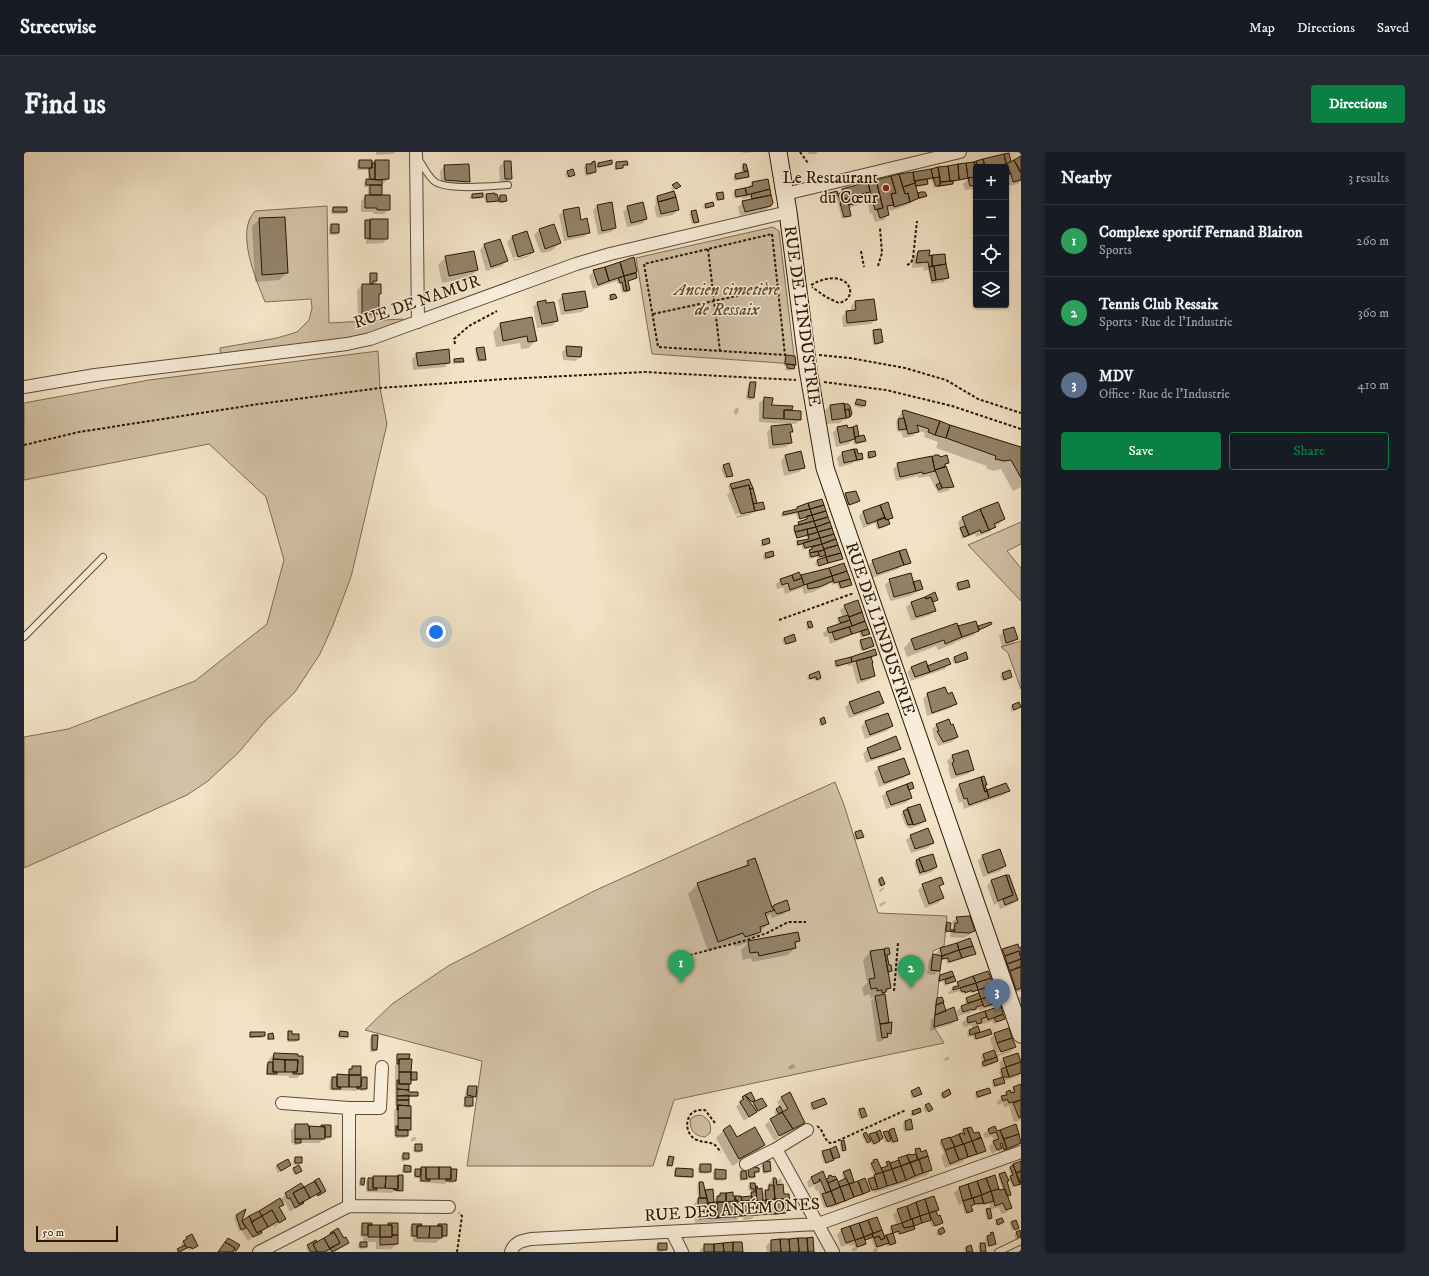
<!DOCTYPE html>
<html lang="en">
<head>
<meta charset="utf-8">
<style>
	:root { --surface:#171b24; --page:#242831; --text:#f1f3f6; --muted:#9ea1a6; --line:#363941; --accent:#0b8043 }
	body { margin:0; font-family:"IM FELL DW Pica",serif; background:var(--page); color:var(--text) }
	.controls { position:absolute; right:12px; top:12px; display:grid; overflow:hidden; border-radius:4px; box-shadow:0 1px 3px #0004 }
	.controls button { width:36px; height:36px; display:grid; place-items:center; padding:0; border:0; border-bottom:1px solid var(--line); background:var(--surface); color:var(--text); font:20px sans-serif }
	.scale { position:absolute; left:12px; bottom:10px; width:82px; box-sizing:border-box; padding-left:4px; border:2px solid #2d1800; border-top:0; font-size:11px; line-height:14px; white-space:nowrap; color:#2d1800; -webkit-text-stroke:3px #f7edda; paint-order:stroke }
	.you { position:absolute; left:412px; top:480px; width:14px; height:14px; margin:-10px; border:3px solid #fff; border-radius:50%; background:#1a73e8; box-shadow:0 0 0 6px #1a73e833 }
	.badge { display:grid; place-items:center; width:26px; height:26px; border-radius:50%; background:var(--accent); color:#fff; font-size:13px; font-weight:700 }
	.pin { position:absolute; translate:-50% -33px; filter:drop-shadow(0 1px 2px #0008) }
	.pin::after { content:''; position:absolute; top:21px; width:14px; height:12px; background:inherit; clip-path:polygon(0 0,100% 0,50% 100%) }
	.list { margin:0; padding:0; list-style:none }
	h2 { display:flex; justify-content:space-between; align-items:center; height:52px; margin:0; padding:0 16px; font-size:17px }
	h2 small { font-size:13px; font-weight:400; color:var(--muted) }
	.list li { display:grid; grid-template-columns:26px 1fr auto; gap:12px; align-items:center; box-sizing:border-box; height:72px; padding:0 16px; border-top:1px solid var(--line) }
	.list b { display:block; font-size:15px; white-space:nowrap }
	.list p { margin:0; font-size:13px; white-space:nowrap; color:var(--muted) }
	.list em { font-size:13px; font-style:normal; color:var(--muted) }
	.actions { display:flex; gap:8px; padding:12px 16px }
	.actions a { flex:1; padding:9px 0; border:1px solid var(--accent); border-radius:4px; text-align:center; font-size:14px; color:var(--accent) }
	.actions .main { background:var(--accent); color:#fff }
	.icon { flex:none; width:22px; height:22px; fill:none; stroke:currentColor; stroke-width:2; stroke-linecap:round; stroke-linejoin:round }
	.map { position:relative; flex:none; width:997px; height:1100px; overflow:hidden; border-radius:4px }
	header { display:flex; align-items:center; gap:24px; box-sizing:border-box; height:56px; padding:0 20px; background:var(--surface); border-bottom:1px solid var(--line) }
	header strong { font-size:19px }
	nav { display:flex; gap:22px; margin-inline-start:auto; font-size:14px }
	.intro { display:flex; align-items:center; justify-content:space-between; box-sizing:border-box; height:96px; padding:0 24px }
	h1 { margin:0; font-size:28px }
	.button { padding:10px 18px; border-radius:4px; background:var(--accent); color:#fff; font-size:14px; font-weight:700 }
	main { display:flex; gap:24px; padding:0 24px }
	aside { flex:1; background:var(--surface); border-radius:4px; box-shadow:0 1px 3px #0004 }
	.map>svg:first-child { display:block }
	.green { fill:#d1c0a4; stroke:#7f6c52 }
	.shadow { fill:#0003; fill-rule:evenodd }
	.building { fill:#938267; stroke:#2d1800 }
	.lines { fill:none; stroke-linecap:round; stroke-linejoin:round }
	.lane-casing { stroke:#5e4b32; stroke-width:8 }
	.street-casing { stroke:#5e4b32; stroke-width:14 }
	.secondary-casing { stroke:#2d1800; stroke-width:19 }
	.path { stroke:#2d1800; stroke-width:2; stroke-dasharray:3 2; stroke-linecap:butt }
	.lane { stroke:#f7edda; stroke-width:6 }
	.street { stroke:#f7edda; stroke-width:12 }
	.secondary { stroke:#f7edda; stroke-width:17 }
	.poi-dot { fill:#8f2418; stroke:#f7edda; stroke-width:1.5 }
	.labels { text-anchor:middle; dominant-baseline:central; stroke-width:3; stroke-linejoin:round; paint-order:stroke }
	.poi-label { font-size:17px; fill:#2d1800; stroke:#f7edda; text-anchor:end }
	.park-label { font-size:17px; font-style:italic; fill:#5e4a31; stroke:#f7edda }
	.street-label { font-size:17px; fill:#2d1800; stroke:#f7edda }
</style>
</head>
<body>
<header>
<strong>Streetwise</strong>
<nav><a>Map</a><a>Directions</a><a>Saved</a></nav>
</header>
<div class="intro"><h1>Find us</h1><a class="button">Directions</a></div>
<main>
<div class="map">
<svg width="997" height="1100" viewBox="0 0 997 1100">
	<rect width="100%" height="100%" fill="#f2e3c6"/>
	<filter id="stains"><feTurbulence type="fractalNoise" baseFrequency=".005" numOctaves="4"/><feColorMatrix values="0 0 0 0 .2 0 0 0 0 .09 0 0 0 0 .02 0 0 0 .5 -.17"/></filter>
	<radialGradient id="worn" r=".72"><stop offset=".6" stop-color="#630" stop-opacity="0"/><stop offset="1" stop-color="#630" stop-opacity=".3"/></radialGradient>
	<path class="green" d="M 303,54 L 305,171 L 379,167 L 371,176 L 349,183 L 197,205 L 196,196 L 253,186 L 273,180 L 285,168 L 288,156 L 287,147 L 241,150 C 232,127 211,80 231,59 Z
		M 749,75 L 755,79 L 771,212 L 628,202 L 612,106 Z
		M 354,199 L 356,236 L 363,272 L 327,425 L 309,473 L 296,502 L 271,540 L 242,568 L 215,600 L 184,629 L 163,643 L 0,716 L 0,585 L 44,577 L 171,529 L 243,472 L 260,408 L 242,345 L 185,292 L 0,328 L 0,251 L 125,228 Z
		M 997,370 L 997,392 L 983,399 L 997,416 L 997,449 L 944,393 Z
		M 997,489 L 997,537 L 984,501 L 977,495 Z
		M 811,630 L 820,653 L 854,761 L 923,764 L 920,794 L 909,799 L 907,818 L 916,819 L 910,875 L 920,891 L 650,948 L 629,1014 L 443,1014 L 458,909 L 341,878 L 368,852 L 424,814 L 570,739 Z
		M 677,963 C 685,967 688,972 686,981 L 681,985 C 670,984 666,979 666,967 L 671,964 Z"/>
	<path class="shadow" d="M 352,0 L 372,0 L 369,2 L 352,3 Z
		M 719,0 L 730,0 L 719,1 Z
		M 784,0 L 794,0 L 792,2 L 784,2 Z
		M 997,6 L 997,29 L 994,32 L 984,34 L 982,26 L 982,15 L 952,15 L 952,35 L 950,37 L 941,38 L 939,32 L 944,27 L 932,29 L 926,33 L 910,36 L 907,26 L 901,34 L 891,35 L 893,42 L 898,41 L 902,44 L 900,46 L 892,48 L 881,54 L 866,59 L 865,57 L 863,57 L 864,63 L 860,68 L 851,70 L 848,61 L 846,62 L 843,48 L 839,52 L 824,56 L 826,63 L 824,65 L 818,67 L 812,44 L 801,47 L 800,45 L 802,43 L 813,43 L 818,38 L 875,23 L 986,9 L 983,12 Z
		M 335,9 L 364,9 L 364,27 L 359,32 L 357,32 L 357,44 L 365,57 L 360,62 L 349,62 L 349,60 L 337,60 L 337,49 L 342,44 L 344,44 L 344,35 L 340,35 L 340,30 L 344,28 L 344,18 L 333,18 L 333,11 Z
		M 480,10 L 486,10 L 487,27 L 483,32 L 476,32 L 475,15 Z
		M 568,10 L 571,20 L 569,22 L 561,24 L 560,15 Z
		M 593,11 L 603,12 L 598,15 L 596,17 L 590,18 L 591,13 Z
		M 574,12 L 587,12 L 585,14 L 573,16 L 572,14 Z
		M 719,13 L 722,13 L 724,24 L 722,26 L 710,29 L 709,25 L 711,23 L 718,21 L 717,15 Z
		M 421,14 L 445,29 L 440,34 L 417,33 L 416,19 Z
		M 543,20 L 550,23 L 543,26 L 541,22 Z
		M 743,28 L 745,37 L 743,39 L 746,54 L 741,59 L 716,64 L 714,55 L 719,50 L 726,48 L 726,45 L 719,47 L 718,45 L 710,46 L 709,41 L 711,39 L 723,36 L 728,31 Z
		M 649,34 L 653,36 L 649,39 L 647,36 Z
		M 693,42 L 699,46 L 697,48 L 692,49 L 691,44 Z
		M 448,43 L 458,44 L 456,47 L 446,47 L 446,45 Z
		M 462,43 L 473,47 L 476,44 L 482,49 L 480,51 L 474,51 L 474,48 L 472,50 L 462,51 L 460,45 Z
		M 633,45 L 654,58 L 649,63 L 633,66 L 630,55 L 632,53 L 631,47 Z
		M 688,51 L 689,53 L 687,55 L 680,57 L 679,55 L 681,53 Z
		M 574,53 L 591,76 L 587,80 L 574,83 L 569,58 Z
		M 604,55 L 622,67 L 618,72 L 603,75 L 599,60 Z
		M 309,56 L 322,56 L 322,60 L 320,62 L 307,62 L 307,58 Z
		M 540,59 L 565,80 L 560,85 L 540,89 L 535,63 Z
		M 672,59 L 674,69 L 668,72 L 665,62 Z
		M 236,67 L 263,121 L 255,128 L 231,130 L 228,74 Z
		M 342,69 L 363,87 L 359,91 L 342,92 L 342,88 L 340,88 L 340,72 Z
		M 307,73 L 314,81 L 312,83 L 305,83 L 305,75 Z
		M 530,73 L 536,91 L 527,99 L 517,101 L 510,83 L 515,78 Z
		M 503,80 L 509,100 L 504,105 L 490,109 L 483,90 L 488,85 ZM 505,101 L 505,103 L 490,108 L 489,106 Z
		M 476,88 L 482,109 L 478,114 L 462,119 L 456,98 L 460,93 Z
		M 894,100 L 903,105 L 920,103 L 924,126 L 919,130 L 907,132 L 904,118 L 900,119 L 899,115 L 888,116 L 889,105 Z
		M 422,105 L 453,118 L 446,125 L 418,131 L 414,113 Z
		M 570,119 L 612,120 L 611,121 L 612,125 L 603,130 L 605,138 L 603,140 L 598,141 L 596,132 L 594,132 L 593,129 L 569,137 L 565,124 Z
		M 347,122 L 352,122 L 352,133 L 356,142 L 354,144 L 354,162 L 349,166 L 334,167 L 333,138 L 338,133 L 345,133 L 345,124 Z
		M 539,143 L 563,155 L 558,160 L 537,163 L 534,148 Z
		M 591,143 L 591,146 L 585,149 L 584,146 Z
		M 514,150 L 522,152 L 533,169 L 528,174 L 513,176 L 509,155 Z
		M 831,150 L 852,167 L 847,172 L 819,175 L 818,165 L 822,160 L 827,160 L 827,154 Z
		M 508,166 L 512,188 L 505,196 L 497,197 L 496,191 L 472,195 L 469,180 L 476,172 Z
		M 850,179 L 858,190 L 856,192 L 849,193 L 848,181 Z
		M 543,195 L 556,204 L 552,209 L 539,208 L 538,200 Z
		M 453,197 L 461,207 L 459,209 L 453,210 L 451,199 Z
		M 392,202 L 425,210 L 421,215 L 389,218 L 388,207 Z
		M 762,204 L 771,213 L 767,219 L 761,218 L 762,214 L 760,214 L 760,206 Z
		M 430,208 L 439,209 L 437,211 L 428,212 Z
		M 726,231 L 729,246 L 727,248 L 722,247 L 724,233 Z
		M 740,247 L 745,254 L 767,255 L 767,259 L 776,268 L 771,272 L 767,272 L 767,279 L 766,281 L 767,291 L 762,295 L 745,297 L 743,280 L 747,275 L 764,273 L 764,272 L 735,270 L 735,251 Z
		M 833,248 L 840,254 L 838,256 L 830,254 Z
		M 819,252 L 825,265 L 823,267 L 820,268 L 820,267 L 816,271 L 803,272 L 801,258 L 806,254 Z
		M 712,256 L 715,256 L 714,261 L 712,263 L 710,262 L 710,258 Z
		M 880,259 L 997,296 L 997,335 L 989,339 L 977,317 L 969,319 L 962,316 L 963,314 L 912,296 L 914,290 L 900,285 L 901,281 L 894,279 L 889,284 L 879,286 L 877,279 L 873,280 L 872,270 L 875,267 L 874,265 Z
		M 832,275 L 834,285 L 841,289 L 838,291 L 830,293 L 829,288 L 825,292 L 812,295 L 809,281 L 813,276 L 823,277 Z
		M 818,301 L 834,303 L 838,307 L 836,309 L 830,310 L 827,312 L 815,315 L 813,306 Z
		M 845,301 L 851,304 L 849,306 L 843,307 L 843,303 Z
		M 761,304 L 779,316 L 775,320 L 760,324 L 757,309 Z
		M 923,311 L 920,314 L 929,334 L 924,339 L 914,341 L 905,324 L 894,326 L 894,324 L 872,329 L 869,317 L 874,312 Z
		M 704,312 L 707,323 L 701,327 L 697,316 Z
		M 725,328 L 733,352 L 740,356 L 738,358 L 728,361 L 725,363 L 713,366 L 703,343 L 706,340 L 704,334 L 706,332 ZM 726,359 L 726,361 L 713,364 L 712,362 Z
		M 822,342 L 835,349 L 833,351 L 823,354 L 820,344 Z
		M 798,348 L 818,406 L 816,408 L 793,415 L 791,411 L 794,408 L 793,405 L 785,407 L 784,401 L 786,398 L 786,396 L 779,398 L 777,393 L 772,394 L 772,392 L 774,390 L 783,388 L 782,384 L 772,387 L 769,377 L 773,375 L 773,373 L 775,370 L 781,368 L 781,366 L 774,368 L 772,362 L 757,365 L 757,363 L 759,361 L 771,359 L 773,356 Z
		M 973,351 L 980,367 L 975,372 L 970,374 L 966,380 L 952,385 L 951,382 L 938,387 L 934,370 L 938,366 Z
		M 863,352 L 868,365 L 864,368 L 865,372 L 863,374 L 853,378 L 851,371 L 839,376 L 835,364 L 839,360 Z
		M 739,389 L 745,391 L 743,393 L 737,395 L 737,391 Z
		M 741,402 L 749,404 L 747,406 L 740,408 L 739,404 Z
		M 849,409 L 886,411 L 884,413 L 877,414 L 874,417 L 848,426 L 844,414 Z
		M 820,412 L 827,432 L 825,434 L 815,437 L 813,431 L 808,433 L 807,430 L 803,433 L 789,440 L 780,442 L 778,436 L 761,442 L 759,435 L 753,437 L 752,432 L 757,428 L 776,425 Z
		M 866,428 L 898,437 L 886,444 L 866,449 L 861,433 Z
		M 933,432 L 945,434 L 943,436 L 933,439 L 931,434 Z
		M 910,441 L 913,447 L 908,451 L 911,459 L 906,463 L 887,469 L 882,455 L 887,451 Z
		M 821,454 L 845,482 L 837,486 L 835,480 L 806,492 L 804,484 L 800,485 L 799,481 L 804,477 L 815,473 L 813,469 L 819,466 L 816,458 Z
		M 784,471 L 788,475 L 783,478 L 782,473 Z
		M 932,472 L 933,476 L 953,476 L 967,472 L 953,479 L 950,483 L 932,490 L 929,492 L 914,498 L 912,494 L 883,505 L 880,496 L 887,488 Z
		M 980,479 L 993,487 L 988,492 L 978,495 L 975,484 Z
		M 760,486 L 771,489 L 769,491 L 760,493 L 758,488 Z
		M 837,489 L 849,494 L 846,496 L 837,499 L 835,491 Z
		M 852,503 L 847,507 L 847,512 L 850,524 L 845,528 L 833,532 L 828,513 L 824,514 L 823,512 L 811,516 L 810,512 L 812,510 Z
		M 930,506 L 943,506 L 941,508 L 930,512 L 928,508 Z
		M 925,512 L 921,517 L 887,529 L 883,520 L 888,515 Z
		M 985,520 L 987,524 L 978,529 L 976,524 Z
		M 794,521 L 796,526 L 794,528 L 791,529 L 790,526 L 784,528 L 783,526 L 785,524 Z
		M 903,542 L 923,543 L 931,552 L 927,556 L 903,564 L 899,547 Z
		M 826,551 L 859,551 L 854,556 L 825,566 L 821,555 Z
		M 988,554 L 996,555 L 988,560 L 986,556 Z
		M 864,562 L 868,574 L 863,579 L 841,587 L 837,575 L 841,570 Z
		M 797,568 L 801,571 L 796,574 L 795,570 Z
		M 913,573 L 933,585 L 928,590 L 914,594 L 912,589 L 911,589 L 908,577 Z
		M 843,597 L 876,597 L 871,601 L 842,611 L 839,602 Z
		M 943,599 L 949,617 L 944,622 L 927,627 L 924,616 L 925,615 L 923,609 L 928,604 Z
		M 855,616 L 884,621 L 880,626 L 855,635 L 850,620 Z
		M 959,625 L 962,632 L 961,641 L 963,639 L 984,639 L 980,643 L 940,657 L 938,650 L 935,651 L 931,638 L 935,633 Z
		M 889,636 L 884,639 L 887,646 L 882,651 L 862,657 L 858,644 L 860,642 Z
		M 880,660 L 901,668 L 896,673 L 885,677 L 883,674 L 882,675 L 877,662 Z
		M 832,681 L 838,685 L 831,688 L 829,683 Z
		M 887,684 L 909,691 L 904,696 L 887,701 L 882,688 Z
		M 975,698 L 981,714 L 976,719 L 959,725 L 954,709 L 958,704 Z
		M 896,707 L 912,715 L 908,720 L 895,724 L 890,711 Z
		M 724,710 L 748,756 L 751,753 L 765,757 L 760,762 L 748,766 L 746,762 L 742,766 L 744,772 L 725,790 L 775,789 L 770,793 L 771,796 L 764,803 L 728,810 L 727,806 L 719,808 L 717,798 L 725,790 L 711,795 L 709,790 L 684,799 L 664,742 L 674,732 L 717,717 Z
		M 984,724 L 993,748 L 988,752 L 976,757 L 974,751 L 970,753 L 963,734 L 967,729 Z
		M 855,727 L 859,732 L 855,735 L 853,729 Z
		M 918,732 L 915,736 L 918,746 L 914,751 L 901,756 L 894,738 L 899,733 Z
		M 860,735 L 860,737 L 856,740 L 855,738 Z
		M 861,749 L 862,751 L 856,755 L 855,752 Z
		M 933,766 L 949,779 L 945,783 L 939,786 L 926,785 L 927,777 L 923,781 L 920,781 L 921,774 L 923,771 L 925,778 L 929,775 L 928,770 Z
		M 933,792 L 951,801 L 949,803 L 923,812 L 922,807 L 917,808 L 915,818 L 910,823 L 903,822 L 905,808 L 909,803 L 912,804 L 911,802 L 916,797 Z
		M 997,796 L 997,839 L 987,842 L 974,803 L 978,798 Z
		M 846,800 L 865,802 L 863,805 L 864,814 L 867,819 L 864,821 L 866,836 L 860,842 L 866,881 L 858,889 L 853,890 L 847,849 L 851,845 L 846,846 L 846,842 L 840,844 L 838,836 L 843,831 L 839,808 Z
		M 927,820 L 931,829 L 929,831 L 920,834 L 919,829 L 914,831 L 914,826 L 916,824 Z
		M 950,825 L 974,849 L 969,854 L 955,859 L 955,857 L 949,859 L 944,862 L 944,861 L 934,864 L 933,859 L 937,855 L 942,853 L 941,849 L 950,844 L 956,838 L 946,841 L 946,840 L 939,842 L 939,840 L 936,841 L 935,839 L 925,842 L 924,841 L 934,831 Z
		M 997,844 L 997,865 L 990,849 Z
		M 913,847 L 921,860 L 933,867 L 928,872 L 906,879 L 907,868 L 913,862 L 910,864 L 911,849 Z
		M 976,855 L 980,867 L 978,869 L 969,872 L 968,869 L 959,872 L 958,869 L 953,874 L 955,882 L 967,881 L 965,884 L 950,888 L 949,884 L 944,885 L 943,881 L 949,877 L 947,873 L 940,875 L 938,871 L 943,866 Z
		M 265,880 L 267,883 L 274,888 L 272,890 L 263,890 L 263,882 Z
		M 316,880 L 323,884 L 320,887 L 314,886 L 314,882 Z
		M 227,881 L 240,884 L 238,886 L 225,886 L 225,884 Z
		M 970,882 L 991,895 L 986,900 L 972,905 L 973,909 L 971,911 L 958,916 L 957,913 L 959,910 L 957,905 L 959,903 L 970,899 L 966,887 ZM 986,896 L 986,898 L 973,903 L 972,901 Z
		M 245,883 L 248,886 L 246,888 L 243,888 L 243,885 Z
		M 348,884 L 353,898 L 350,900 L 346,900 L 346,886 Z
		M 250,902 L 278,905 L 278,922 L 273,926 L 265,926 L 265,924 L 242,923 L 242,913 L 245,911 L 245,907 Z
		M 374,903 L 392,927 L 390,929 L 386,929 L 386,932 L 384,934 L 384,940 L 393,943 L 391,945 L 384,945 L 386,978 L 381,986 L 371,986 L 370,982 L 370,958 L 374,955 L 371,954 L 371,913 L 375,909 L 372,909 L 372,905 Z
		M 925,904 L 925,907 L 921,909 L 920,907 Z
		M 979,907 L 997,914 L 997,922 L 994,924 L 980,929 L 980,930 L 978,932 L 969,936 L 968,931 L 977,926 L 975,920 L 977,919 L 975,911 Z
		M 770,912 L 771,915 L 768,917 L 765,917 L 764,915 L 767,913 Z
		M 328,915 L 336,928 L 338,926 L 342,937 L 340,939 L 336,939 L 336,935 L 332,939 L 305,938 L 306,928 L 313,923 L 324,924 L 324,920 Z
		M 997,933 L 997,968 L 990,970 L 985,954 L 980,955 L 979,951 L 974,953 L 973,950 L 982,941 Z
		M 444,935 L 451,944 L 448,946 L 448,954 L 446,956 L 439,955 L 442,937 Z
		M 888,940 L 897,942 L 888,947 L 886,942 Z
		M 966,940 L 964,942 L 952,947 L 951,943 L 953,941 Z
		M 726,941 L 728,950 L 726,951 L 727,954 L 730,951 L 739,956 L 720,969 L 712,955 L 715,952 L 714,950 L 719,945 Z
		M 918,941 L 926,942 L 918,947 L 916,943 Z
		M 758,946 L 780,970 L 775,975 L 757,985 L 746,968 L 753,964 L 750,960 L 756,955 L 753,950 Z
		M 788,952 L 802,952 L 788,959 L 786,954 Z
		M 904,952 L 905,959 L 902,961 L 899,956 Z
		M 895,957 L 896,960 L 894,962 L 887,964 L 886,962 L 888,960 Z
		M 835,958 L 842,964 L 836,968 L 833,960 Z
		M 745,969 L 755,986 L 750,988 L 741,973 Z
		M 881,969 L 888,977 L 886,979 L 880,980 L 879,972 Z
		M 272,973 L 283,975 L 300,976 L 302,974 L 306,984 L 304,987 L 301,986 L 295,991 L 276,991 L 274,993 L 269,993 L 269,991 L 267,991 L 267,978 Z
		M 991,973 L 997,991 L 993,995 L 975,1002 L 974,998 L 968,1002 L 965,994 L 970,989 L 968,984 L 961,986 L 959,982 L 964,978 L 971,975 L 973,980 Z
		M 706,975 L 712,987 L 740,993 L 733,1000 L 708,1014 L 692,986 L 699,979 Z
		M 947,976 L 961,999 L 959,1001 L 941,1007 L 939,1010 L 921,1016 L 917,1004 L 920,1001 L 915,991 L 917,989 L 938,982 L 937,980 L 939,978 Z
		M 856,979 L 857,984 L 865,979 L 873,989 L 867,992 L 866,988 L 861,991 L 859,985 L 853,991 L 848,993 L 846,989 L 842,992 L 838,984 L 840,982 L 844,985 Z
		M 390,985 L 392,985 L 392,987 L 390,989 L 387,989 L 387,987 Z
		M 818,990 L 821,998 L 817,1000 L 816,992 Z
		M 392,993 L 397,998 L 395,1001 L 389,1000 L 390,995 Z
		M 892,998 L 907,1018 L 903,1023 L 850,1041 L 849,1039 L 846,1040 L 845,1039 L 843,1041 L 818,1050 L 815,1053 L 807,1056 L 806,1054 L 800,1056 L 794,1038 L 792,1039 L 790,1035 L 793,1032 L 785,1036 L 783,1030 L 787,1025 L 801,1028 L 805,1025 L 813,1031 L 820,1028 L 818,1023 L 826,1018 L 830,1032 L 842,1031 L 850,1024 L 846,1014 L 847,1013 L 851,1023 L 853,1023 L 848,1010 L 849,1009 L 852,1008 L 857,1017 L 862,1016 L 861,1013 L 863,1011 L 865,1012 L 873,1009 L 875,1006 L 890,1003 L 890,1000 Z
		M 799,1000 L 815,1004 L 800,1012 L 797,1002 Z
		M 379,1002 L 384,1007 L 382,1009 L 377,1009 L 377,1004 Z
		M 645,1005 L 647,1013 L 645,1015 L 642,1015 L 643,1007 Z
		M 271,1006 L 277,1011 L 275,1013 L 269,1013 L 269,1008 Z
		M 997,1010 L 997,1032 L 988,1035 L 985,1027 L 982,1030 L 986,1043 L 984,1045 L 986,1056 L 982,1061 L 977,1062 L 975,1055 L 965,1058 L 967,1066 L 963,1069 L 961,1060 L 967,1057 L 965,1051 L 958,1054 L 958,1052 L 953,1054 L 953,1052 L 946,1055 L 948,1059 L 941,1062 L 938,1052 L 935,1053 L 930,1041 L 935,1036 L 970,1024 L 975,1040 L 979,1038 L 974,1025 L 976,1023 L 983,1028 L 987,1024 L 985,1017 L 989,1012 Z
		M 740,1011 L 746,1019 L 744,1021 L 739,1022 L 737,1013 Z
		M 253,1013 L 264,1015 L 254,1021 L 251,1015 Z
		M 677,1013 L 686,1019 L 683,1022 L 674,1021 L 674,1015 Z
		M 380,1014 L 386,1019 L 384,1021 L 378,1021 L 378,1017 Z
		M 270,1016 L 275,1021 L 270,1023 L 268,1018 Z
		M 397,1016 L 431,1029 L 429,1031 L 424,1031 L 425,1028 L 421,1032 L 395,1030 L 395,1026 L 390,1026 L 390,1020 Z
		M 652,1017 L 668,1024 L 666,1026 L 650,1025 L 650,1019 Z
		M 691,1018 L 701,1027 L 699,1029 L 689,1028 L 689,1020 Z
		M 725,1019 L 734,1019 L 732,1022 L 729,1022 L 730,1025 L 728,1027 L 723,1027 L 723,1025 L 720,1028 L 716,1029 L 715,1022 L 717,1020 L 722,1022 Z
		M 350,1025 L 378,1038 L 376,1040 L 372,1040 L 372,1037 L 368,1041 L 342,1040 L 342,1029 Z
		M 757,1026 L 758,1030 L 754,1034 L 765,1052 L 760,1056 L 761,1060 L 759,1062 L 730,1064 L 728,1067 L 719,1068 L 719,1065 L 715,1065 L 713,1068 L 671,1071 L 670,1052 L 674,1047 L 673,1033 L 676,1031 L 680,1039 L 688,1038 L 689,1051 L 691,1051 L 691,1047 L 694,1045 L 696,1042 L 708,1045 L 726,1045 L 726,1043 L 728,1041 L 728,1039 L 725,1039 L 724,1034 L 726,1032 L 731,1032 L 733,1038 L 738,1042 L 741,1039 L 743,1039 L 744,1032 L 749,1027 L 752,1029 Z
		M 337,1027 L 339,1032 L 335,1034 L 335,1029 Z
		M 279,1037 L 294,1041 L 266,1060 L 261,1050 L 258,1051 L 259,1053 L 255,1056 L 261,1067 L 256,1071 L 250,1075 L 250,1073 L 237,1080 L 224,1089 L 217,1078 L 215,1079 L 210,1066 L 212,1064 L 220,1061 L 216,1071 L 257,1047 L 262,1042 Z
		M 913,1057 L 912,1059 L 913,1065 L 918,1070 L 916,1072 L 908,1075 L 905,1069 L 889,1074 L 889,1076 L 887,1078 L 874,1083 L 873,1080 L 868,1082 L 871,1091 L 863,1095 L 863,1092 L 853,1096 L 854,1098 L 852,1100 L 849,1100 L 849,1099 L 851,1096 L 847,1087 L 840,1089 L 841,1091 L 839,1094 L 833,1096 L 833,1098 L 829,1100 L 828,1097 L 831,1095 L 830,1093 L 826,1094 L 825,1092 L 817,1095 L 813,1083 L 817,1078 L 852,1066 L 859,1085 L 867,1082 L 865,1077 L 873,1073 L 869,1063 L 874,1058 Z
		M 973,1069 L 979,1070 L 972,1074 L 971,1071 Z
		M 988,1070 L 994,1075 L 988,1079 L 986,1072 Z
		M 339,1072 L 373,1092 L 367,1097 L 352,1097 L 352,1090 L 342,1090 L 342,1094 L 340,1097 L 334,1096 L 334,1093 L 336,1091 L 339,1091 L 339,1085 L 336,1085 L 337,1074 Z
		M 388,1073 L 392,1075 L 417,1075 L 422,1084 L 420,1086 L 417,1086 L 412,1091 L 389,1090 L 389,1085 L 386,1085 L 386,1075 Z
		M 918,1076 L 920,1080 L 914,1084 L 912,1081 Z
		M 995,1079 L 997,1088 L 993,1090 L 990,1083 Z
		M 306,1081 L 324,1091 L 319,1095 L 311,1100 L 284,1100 L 282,1096 L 284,1094 L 289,1093 L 302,1086 Z
		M 967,1082 L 971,1091 L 968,1094 L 963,1095 L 961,1087 Z
		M 163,1086 L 170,1095 L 165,1098 L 164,1096 L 157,1100 L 152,1100 L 159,1095 L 157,1092 Z
		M 747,1089 L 789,1100 L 743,1100 L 742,1094 Z
		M 634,1092 L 642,1097 L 638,1100 L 633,1100 L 632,1094 Z
		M 957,1092 L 961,1100 L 955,1100 L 954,1094 Z
		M 681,1093 L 718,1100 L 676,1100 L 676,1098 Z
		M 942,1095 L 948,1100 L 941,1100 L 940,1097 Z"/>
	<path class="building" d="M 985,1 L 987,9 L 982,12 L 980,2 Z
		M 980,2 L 983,16 L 961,15 L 959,7 Z
		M 997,4 L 997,20 L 996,20 L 990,8 Z
		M 959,7 L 961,15 L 954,15 L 952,9 Z
		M 335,8 L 348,8 L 348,16 L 335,16 Z
		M 351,8 L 365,8 L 365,27 L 351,28 Z
		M 588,8 L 588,12 L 574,15 L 574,11 Z
		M 990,8 L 997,20 L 997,28 L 989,30 L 987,23 L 982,12 Z
		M 480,9 L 487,9 L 488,27 L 481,27 Z
		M 571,9 L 572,20 L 563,22 L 562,12 L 568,12 L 568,10 Z
		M 603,9 L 604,13 L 599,13 L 599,16 L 592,17 L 592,10 Z
		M 952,9 L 954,15 L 952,15 L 952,33 L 946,34 L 944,26 L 952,25 L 950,10 Z
		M 950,10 L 952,25 L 944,26 L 942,11 Z
		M 348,11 L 351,11 L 351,27 L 346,27 L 345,16 L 348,16 Z
		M 942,11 L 944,26 L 935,28 L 934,12 Z
		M 445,12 L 446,30 L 421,28 L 420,13 Z
		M 719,12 L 722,12 L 724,19 L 720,19 Z
		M 934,12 L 935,28 L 926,29 L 924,14 Z
		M 982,12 L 987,22 L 982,23 Z
		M 924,14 L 926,29 L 916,30 L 914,15 Z
		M 914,15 L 916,25 L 909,26 L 907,17 Z
		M 549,17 L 551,23 L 545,25 L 543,19 Z
		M 907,17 L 909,26 L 890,29 L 889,20 Z
		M 724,19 L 725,25 L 712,27 L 711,22 Z
		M 889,20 L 891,31 L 879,35 L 875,22 Z
		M 875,22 L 881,42 L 884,41 L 886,50 L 870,55 L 867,42 L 872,41 L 867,24 Z
		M 867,24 L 872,41 L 867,42 L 870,53 L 863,54 L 865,63 L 856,66 L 853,57 L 859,56 L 852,28 Z
		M 916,25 L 916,30 L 915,34 L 912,34 L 909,26 Z
		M 342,27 L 358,28 L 358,33 L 342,33 Z
		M 744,27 L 746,37 L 723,43 L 721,36 L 729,34 L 728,30 Z
		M 903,27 L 904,32 L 892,34 L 891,29 Z
		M 852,28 L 859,56 L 851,58 L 844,30 Z
		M 929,29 L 929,32 L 915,34 L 917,30 Z
		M 653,30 L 657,34 L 652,37 L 648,33 Z
		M 844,30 L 846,40 L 820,47 L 818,37 Z
		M 891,31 L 895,46 L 886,50 L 884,41 L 881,42 L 879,35 Z
		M 346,33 L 358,33 L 358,43 L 346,43 Z
		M 721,36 L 723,43 L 712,45 L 711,38 Z
		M 746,37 L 747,43 L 728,47 L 727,42 Z
		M 650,39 L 652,45 L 634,50 L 633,44 Z
		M 813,39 L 814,42 L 818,40 L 820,47 L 822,47 L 823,49 L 817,51 L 814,43 L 803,46 L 802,42 Z
		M 699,40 L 700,47 L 694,48 L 692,41 Z
		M 897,40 L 901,40 L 903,44 L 895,46 L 894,41 Z
		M 459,41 L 459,45 L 448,46 L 448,42 Z
		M 471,41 L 471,43 L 473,42 L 475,49 L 463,50 L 462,42 Z
		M 843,41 L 845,48 L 825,53 L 822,47 Z
		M 341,43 L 366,43 L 366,58 L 353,58 L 353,56 L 341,56 Z
		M 476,43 L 482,43 L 483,49 L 476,50 Z
		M 747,43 L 749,51 L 747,54 L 721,60 L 718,49 Z
		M 652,45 L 655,58 L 637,62 L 634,50 Z
		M 824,49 L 827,64 L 820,65 L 816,51 Z
		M 588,50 L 592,76 L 578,79 L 573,53 Z
		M 619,50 L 623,67 L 607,71 L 603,54 Z
		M 689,50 L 690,54 L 682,56 L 681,52 Z
		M 309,55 L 323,55 L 323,60 L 309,60 Z
		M 555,55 L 557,68 L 563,66 L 566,81 L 544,85 L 539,58 Z
		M 672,58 L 675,70 L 670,71 L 667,59 Z
		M 261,65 L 264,121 L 238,123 L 235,66 Z
		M 346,67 L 364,67 L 364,87 L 346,87 Z
		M 341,68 L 346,68 L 346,87 L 341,86 Z
		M 307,72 L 315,72 L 315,81 L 307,81 Z
		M 530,72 L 537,91 L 521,97 L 515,77 Z
		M 503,79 L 510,100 L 494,105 L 488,84 Z
		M 476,87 L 484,109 L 467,115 L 460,92 Z
		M 906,98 L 905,104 L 908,103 L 908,114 L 905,115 L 904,110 L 892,111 L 894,99 Z
		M 450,99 L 454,118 L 425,124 L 421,104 Z
		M 921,102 L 922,112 L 908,114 L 908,103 Z
		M 610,105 L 613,120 L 600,124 L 596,110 Z
		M 596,110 L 600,124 L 585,129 L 581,115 Z
		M 922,112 L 925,126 L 912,128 L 910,114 Z
		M 910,114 L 912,128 L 908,129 L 905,115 Z
		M 581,115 L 585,129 L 574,133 L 569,118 Z
		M 346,121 L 353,121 L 353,129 L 349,129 L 349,132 L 346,132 Z
		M 612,121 L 613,126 L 604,129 L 606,138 L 603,139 L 600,124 Z
		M 600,124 L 603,139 L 600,139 L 598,130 L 596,131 L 594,126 Z
		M 338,132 L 357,132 L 357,142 L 355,142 L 355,162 L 338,162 Z
		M 561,139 L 564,155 L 541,159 L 538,142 Z
		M 591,142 L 593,146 L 587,148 L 586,143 Z
		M 850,147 L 853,168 L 823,171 L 822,159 L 832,158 L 831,149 Z
		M 522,148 L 522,151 L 530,150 L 534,169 L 518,172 L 513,150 Z
		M 508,165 L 513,189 L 504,190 L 503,184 L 479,189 L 476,171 Z
		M 857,177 L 859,190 L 851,192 L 849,178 Z
		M 542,194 L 558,195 L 557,205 L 543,204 Z
		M 460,195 L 462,208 L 455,208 L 452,196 Z
		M 425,197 L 426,211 L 394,214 L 392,201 Z
		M 762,203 L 771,204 L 772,213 L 761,212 Z
		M 439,206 L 440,210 L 430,210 L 430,207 Z
		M 763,212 L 771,213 L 770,217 L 763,216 Z
		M 726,230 L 732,230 L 730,246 L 724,245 Z
		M 740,245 L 749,246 L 748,252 L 747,253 L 769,254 L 768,258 L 760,258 L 760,267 L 739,266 Z
		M 833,247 L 842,249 L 841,254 L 831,252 Z
		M 820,251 L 822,266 L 808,268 L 806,253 Z
		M 820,252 L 824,252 L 826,254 L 828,262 L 826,265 L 825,257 L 821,258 Z
		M 825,257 L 826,265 L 822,266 L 821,258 Z
		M 760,258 L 777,259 L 777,268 L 760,267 Z
		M 880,258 L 916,269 L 911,283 L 904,280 L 905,277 L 893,273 L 895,280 L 884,282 L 878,259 Z
		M 880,266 L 883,277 L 875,278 L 874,267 Z
		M 916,269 L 926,273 L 922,286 L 911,283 Z
		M 767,272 L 769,280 L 766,280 L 768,291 L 749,293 L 747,274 Z
		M 823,273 L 824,276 L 829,275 L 831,287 L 816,291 L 813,275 Z
		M 833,273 L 835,284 L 831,285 L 829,275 Z
		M 926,273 L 997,295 L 997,326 L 987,308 L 980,309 L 971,307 L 972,304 L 922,286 Z
		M 840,283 L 842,289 L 832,291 L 831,285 Z
		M 830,297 L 833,308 L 820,311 L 818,300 Z
		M 830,297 L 833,297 L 834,302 L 838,301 L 839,307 L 833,308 Z
		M 777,299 L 781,316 L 765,319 L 761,303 Z
		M 851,299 L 852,304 L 845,306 L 844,300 Z
		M 911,303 L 915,303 L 916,305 L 923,303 L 925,311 L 921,312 L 921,315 L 911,318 L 908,305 Z
		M 908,304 L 911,319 L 899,322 L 898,320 L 876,325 L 873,311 Z
		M 705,311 L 709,324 L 703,325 L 699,313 Z
		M 922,314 L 930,335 L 918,336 L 911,318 Z
		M 725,327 L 729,336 L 726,337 L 725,333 L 708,337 L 706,332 Z
		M 916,331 L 918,336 L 915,338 L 912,333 Z
		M 725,333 L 731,359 L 717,362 L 708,337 Z
		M 729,336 L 733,351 L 729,352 L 726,337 Z
		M 832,339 L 836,349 L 825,353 L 821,341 Z
		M 798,347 L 800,353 L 786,357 L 784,351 Z
		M 739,350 L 741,357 L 731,359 L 729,352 Z
		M 864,350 L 869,366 L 862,368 L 856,353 Z
		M 974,350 L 981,367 L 970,372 L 972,375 L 965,378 L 956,357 Z
		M 784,351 L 786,357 L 759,363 L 759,360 L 773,357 L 773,355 Z
		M 800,353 L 802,359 L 788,363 L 786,357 Z
		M 856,353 L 861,366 L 843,372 L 839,359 Z
		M 786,357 L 788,363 L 776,367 L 774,360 Z
		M 956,357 L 965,378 L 957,381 L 956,378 L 945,383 L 938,365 Z
		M 802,359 L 804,365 L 790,369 L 788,363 Z
		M 788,363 L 790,369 L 775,373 L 774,370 L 783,367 L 783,364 Z
		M 804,365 L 806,370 L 792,375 L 790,369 Z
		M 861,365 L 862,368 L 864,367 L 866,372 L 855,376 L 853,368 Z
		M 790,369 L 792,375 L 771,380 L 770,374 Z
		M 806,370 L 808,376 L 794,380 L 792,375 Z
		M 941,374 L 945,383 L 940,385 L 936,376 Z
		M 792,375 L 794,380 L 784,383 L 783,377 Z
		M 808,376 L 810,382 L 796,386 L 794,380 Z
		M 783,377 L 784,383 L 773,386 L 771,380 Z
		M 794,380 L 796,386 L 774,393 L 773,389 L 785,387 L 784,383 Z
		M 810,382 L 812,387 L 798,392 L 796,386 Z
		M 745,386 L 746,391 L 739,393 L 738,388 Z
		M 796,386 L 798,392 L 781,396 L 779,391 Z
		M 812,387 L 814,393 L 800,397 L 798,392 Z
		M 798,392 L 800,398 L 786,401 L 785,398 L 788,397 L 788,395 Z
		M 814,393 L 817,401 L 802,405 L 800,397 Z
		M 882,397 L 887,411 L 880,413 L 875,399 Z
		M 800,398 L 802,403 L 796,405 L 794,400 Z
		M 749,399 L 750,404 L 742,406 L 741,401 Z
		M 794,399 L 795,403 L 787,405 L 786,401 Z
		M 875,399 L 880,413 L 853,422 L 848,408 Z
		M 817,401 L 819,407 L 804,411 L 802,405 Z
		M 802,405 L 804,411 L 795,414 L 793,408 Z
		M 820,411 L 823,419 L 808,424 L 805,416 Z
		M 805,416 L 808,424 L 780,433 L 777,423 Z
		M 823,419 L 826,427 L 810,431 L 808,424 Z
		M 775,420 L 778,426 L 770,429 L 768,423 Z
		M 887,421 L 892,439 L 870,445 L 865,427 Z
		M 768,423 L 770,429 L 778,426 L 780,433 L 766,438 L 764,431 L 758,433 L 756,427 Z
		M 808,424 L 809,429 L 795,435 L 784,437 L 783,432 Z
		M 826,427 L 828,433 L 817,436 L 815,430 Z
		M 896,428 L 899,437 L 892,439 L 889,430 Z
		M 944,428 L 946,435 L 935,438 L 933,431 Z
		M 911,440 L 914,448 L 909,450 L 907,445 L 902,447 L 901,445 Z
		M 901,445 L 902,447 L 907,445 L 912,459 L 892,465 L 887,450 Z
		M 834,448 L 838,460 L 825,465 L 820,453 Z
		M 838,460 L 841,469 L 828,474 L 825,465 Z
		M 824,463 L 826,468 L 817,471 L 814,466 Z
		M 826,468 L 828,474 L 805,481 L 803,476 Z
		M 787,469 L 789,475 L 785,476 L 783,470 Z
		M 841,469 L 844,477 L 828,482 L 825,475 Z
		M 952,469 L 955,479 L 938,485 L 934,474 Z
		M 967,470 L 968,472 L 955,478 L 954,474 Z
		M 933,471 L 938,485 L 921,492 L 920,488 L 891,498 L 887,487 Z
		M 825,475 L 828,482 L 811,488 L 808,480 Z
		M 990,475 L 994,487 L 982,491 L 979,478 Z
		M 844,477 L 846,482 L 839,484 L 837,479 Z
		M 770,482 L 772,489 L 762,492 L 760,486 Z
		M 847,485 L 850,494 L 839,498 L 836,488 Z
		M 851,497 L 853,503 L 828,510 L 827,505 Z
		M 942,500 L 944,507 L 932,511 L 930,505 Z
		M 827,505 L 828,510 L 813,514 L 811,509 Z
		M 847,505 L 849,511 L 848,511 L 851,524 L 837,528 L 832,509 Z
		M 924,506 L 927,512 L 906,520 L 903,514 Z
		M 902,509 L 906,520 L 891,525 L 887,515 Z
		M 986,518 L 988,525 L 980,528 L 978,521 Z
		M 795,519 L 797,526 L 793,528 L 792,525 L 786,527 L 785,523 Z
		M 921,535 L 924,542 L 928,540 L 933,552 L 908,561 L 903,541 Z
		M 855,539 L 860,551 L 830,562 L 825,550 Z
		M 995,550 L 997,555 L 990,558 L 988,553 Z
		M 864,561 L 869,574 L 846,583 L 841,569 Z
		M 800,565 L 802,571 L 798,573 L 796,567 Z
		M 925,567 L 927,573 L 929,572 L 934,585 L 919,590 L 913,579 L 915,579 L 912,572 Z
		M 872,584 L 877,597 L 847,607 L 843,596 Z
		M 944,598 L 950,618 L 932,623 L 928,611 L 930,610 L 928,603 Z
		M 880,606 L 886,622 L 860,631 L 854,615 Z
		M 960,624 L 963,633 L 961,633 L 963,639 L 961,640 L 957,625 Z
		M 957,625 L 961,640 L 963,639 L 965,646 L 945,653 L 943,646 L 940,647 L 935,632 Z
		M 888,630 L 890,636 L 885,638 L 883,632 Z
		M 982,631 L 986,639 L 965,646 L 963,638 Z
		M 883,632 L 888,646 L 867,653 L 862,640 Z
		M 896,652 L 902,669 L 889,673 L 883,656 Z
		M 884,657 L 889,672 L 884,673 L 879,659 Z
		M 904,676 L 910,691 L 891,697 L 886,683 Z
		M 837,678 L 840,685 L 833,687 L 831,680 Z
		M 976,697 L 982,714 L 964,721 L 958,703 Z
		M 909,702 L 913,715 L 900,720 L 895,706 Z
		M 731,706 L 748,755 L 751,758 L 741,761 L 745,772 L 736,775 L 737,780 L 721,785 L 719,781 L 694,790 L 673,731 L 725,713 L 723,709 Z
		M 895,707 L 900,719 L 896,721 L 892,708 Z
		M 982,723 L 989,743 L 974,749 L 967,728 Z
		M 982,723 L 985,723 L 994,748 L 981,753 L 979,747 L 989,743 Z
		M 858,725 L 861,732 L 857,734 L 855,727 Z
		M 917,725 L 920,732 L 915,734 L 920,746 L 905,752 L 898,732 Z
		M 763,748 L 766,758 L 753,762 L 748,755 L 750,754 L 750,753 Z
		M 946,764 L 951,779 L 945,781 L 930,780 L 931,771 L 934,771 L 932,765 Z
		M 923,770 L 927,771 L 926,778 L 931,778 L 930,780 L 922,779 Z
		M 774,780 L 776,789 L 771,790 L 772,796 L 735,804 L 734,800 L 726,801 L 724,789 Z
		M 946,786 L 949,794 L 935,798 L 933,791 Z
		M 933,791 L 935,798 L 918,804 L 916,796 Z
		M 994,792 L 995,796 L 997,795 L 997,804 L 995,799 L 981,804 L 978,797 Z
		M 949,794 L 952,802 L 938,806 L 935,798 Z
		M 862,796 L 865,796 L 866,802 L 863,803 L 865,813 L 867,813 L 868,819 L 864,820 L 860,797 Z
		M 860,797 L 867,836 L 862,837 L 862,840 L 858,841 L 858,838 L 853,839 L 853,836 L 847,837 L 845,827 L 851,826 L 846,799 Z
		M 935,798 L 938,806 L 925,810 L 924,806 L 918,807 L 918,804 Z
		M 995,799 L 997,807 L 983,812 L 981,804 Z
		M 909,802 L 918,804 L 916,819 L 907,818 Z
		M 997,807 L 997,814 L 986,819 L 983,812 Z
		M 997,815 L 997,836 L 992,838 L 986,819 Z
		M 928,819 L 930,824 L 915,829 L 916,823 Z
		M 964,819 L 967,826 L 952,831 L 949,824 Z
		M 930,824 L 932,829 L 922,832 L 921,828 Z
		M 949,824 L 952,831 L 929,838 L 929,835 L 935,834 L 933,830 Z
		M 967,826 L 969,833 L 954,838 L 952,831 Z
		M 952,831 L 954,838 L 948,840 L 948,838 L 941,841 L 941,839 L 938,840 L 936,836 Z
		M 969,833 L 972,842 L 957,847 L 954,838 Z
		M 955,841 L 957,847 L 944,851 L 942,846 Z
		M 861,842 L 865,871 L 856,872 L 851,844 Z
		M 972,842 L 975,850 L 960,855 L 957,847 Z
		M 918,845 L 920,850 L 912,853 L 913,846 Z
		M 957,847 L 959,853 L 952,855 L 952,857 L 949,858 L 948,857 L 939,860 L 937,854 Z
		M 919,850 L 922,859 L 911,863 L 912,853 Z
		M 977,854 L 979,862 L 964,868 L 961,859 Z
		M 930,855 L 934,868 L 910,875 L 911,863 Z
		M 961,859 L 963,865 L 957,867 L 958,871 L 953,872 L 952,869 L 944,871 L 943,865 Z
		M 979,862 L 981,867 L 972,870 L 970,866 Z
		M 868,870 L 867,882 L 863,881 L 864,885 L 858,886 L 856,872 Z
		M 954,874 L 956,880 L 946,883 L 945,878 Z
		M 985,876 L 988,886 L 973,891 L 970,881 Z
		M 966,877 L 968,882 L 952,887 L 951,882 Z
		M 264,879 L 268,879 L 268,882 L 275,882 L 275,888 L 264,888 Z
		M 316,879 L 324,880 L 324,885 L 315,884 Z
		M 226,880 L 241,880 L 241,884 L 226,885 Z
		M 249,881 L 250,887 L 244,887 L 244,882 Z
		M 348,883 L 354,883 L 353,898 L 348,898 Z
		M 988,886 L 992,895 L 977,900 L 973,891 Z
		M 970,898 L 973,905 L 961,909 L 959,902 Z
		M 250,901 L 274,902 L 274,904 L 279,904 L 279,922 L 269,922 L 269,920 L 273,920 L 274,908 L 249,907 Z
		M 994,901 L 997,910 L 982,915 L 979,906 Z
		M 373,902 L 386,902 L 385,907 L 375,907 L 375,912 L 373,912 Z
		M 973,905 L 974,909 L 960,914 L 958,910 Z
		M 249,907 L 261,908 L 261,920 L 249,920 Z
		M 375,907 L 388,907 L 387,920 L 375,920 Z
		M 261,908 L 274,908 L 273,920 L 261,920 Z
		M 244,910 L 249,910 L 249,920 L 253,920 L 253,922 L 243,922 Z
		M 997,910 L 997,921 L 985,925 L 982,915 Z
		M 328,914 L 337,914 L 337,923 L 325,923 L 325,917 L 328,917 Z
		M 982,915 L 985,925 L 979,925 L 977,917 Z
		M 375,920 L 387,920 L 387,932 L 375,932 Z
		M 387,920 L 393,920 L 393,928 L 387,928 Z
		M 313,922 L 325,923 L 325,935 L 313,935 Z
		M 325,923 L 337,923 L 337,935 L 325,935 Z
		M 308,925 L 313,925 L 313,935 L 317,935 L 317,937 L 308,937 Z
		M 338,925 L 343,925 L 343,937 L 333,937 L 333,935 L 337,935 Z
		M 979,925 L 981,931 L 971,934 L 969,928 Z
		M 373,928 L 375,928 L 375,932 L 385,932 L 385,938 L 373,937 Z
		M 997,932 L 997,948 L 985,951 L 983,947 L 979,949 L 977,944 L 983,943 L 982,940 L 986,938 L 987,941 L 991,940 L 989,935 Z
		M 444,934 L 453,934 L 452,945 L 443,943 Z
		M 895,935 L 898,942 L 890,945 L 887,939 Z
		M 965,936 L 967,941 L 954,945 L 952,940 Z
		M 373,937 L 385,938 L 385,940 L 394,940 L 394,944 L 373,944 Z
		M 925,937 L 927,942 L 920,946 L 918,941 Z
		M 727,940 L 731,948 L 728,950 L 721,943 Z
		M 766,940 L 781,971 L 769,977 L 758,960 L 764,957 L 757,945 Z
		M 385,943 L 385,948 L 373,948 L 373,944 Z
		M 721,943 L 733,960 L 725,965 L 716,950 L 720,947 L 718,945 Z
		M 441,945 L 449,945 L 449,954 L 441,954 Z
		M 738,946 L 743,954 L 734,959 L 729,950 Z
		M 800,946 L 803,952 L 790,957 L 787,951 Z
		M 373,948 L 385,948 L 385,954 L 374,953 L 374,958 L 373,958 Z
		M 997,948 L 997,965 L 995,966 L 989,951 Z
		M 905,951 L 909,957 L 905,960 L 901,953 Z
		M 374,953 L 387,954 L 387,966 L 374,966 Z
		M 756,954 L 759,960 L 755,962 L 752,957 Z
		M 840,956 L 843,964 L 838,966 L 835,957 Z
		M 896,956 L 897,960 L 889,963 L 888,959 Z
		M 758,960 L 769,977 L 755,984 L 746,967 Z
		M 374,966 L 387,966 L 387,978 L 374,978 Z
		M 887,967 L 889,977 L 882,978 L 881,969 Z
		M 271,972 L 284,972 L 284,974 L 285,974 L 286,987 L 271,987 Z
		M 992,972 L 995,982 L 980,987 L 976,978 Z
		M 297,973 L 307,973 L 307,985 L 301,985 L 301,975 L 297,974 Z
		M 706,973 L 713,985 L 731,975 L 741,993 L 715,1007 L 699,978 Z
		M 285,974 L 301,975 L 301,987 L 286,987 Z
		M 372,974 L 374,974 L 374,978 L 384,978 L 384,984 L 372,984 Z
		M 971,974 L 973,979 L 976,978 L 983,997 L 980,998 L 978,991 L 976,992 L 978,996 L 973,998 L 969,989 L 975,987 L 972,980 L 966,982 L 964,977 Z
		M 947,975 L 950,981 L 955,980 L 957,986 L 948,989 L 943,976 Z
		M 870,976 L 874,989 L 869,990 L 865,978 Z
		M 943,976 L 948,989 L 939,992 L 935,982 L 938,981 L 941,983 L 939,977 Z
		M 856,978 L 859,986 L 856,988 L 852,980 Z
		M 864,979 L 867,988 L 864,990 L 859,980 Z
		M 842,980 L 847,989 L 844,991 L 839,982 Z
		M 852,980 L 856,989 L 850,992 L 845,982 Z
		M 935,982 L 939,992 L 931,995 L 926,986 Z
		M 995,982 L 997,991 L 983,997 L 980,987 Z
		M 926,985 L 931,995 L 921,998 L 917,988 Z
		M 957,985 L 962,999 L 953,1002 L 948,989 Z
		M 271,987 L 277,987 L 277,991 L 271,991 Z
		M 820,988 L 822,998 L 819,999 L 817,989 Z
		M 948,989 L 953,1002 L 944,1005 L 940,992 Z
		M 391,992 L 398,992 L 398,999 L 391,999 Z
		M 940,992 L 944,1005 L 935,1008 L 930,995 Z
		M 812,994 L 816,1005 L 809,1007 L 806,997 Z
		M 930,995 L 935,1008 L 926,1012 L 921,998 Z
		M 896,996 L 897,1000 L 902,998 L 904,1004 L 894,1008 L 891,997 Z
		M 806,997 L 810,1008 L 802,1011 L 798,999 Z
		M 379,1001 L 385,1001 L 385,1007 L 379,1007 Z
		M 886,1002 L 887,1003 L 892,1002 L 894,1008 L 886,1011 L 883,1003 Z
		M 883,1003 L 886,1011 L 877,1014 L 874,1006 Z
		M 645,1004 L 650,1005 L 648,1014 L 643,1013 Z
		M 904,1004 L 908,1018 L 899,1021 L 895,1007 Z
		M 271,1005 L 278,1005 L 278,1011 L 271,1011 Z
		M 264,1007 L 267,1013 L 257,1019 L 253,1013 Z
		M 853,1007 L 859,1020 L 852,1022 L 847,1011 L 850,1010 L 849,1008 Z
		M 895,1007 L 899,1021 L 891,1024 L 886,1010 Z
		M 875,1008 L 877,1014 L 868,1017 L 866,1011 Z
		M 746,1009 L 747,1019 L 740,1020 L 739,1010 Z
		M 865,1009 L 868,1017 L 859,1020 L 857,1016 L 864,1014 L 862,1010 Z
		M 997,1009 L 997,1019 L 992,1021 L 989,1012 Z
		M 886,1010 L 891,1024 L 882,1028 L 877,1014 Z
		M 676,1012 L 687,1012 L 687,1020 L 676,1020 Z
		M 275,1013 L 278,1019 L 272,1022 L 269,1016 Z
		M 380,1013 L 387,1014 L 387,1020 L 380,1020 Z
		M 989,1013 L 997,1032 L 990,1034 L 986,1024 L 989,1023 L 986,1015 Z
		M 877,1014 L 882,1028 L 873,1031 L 868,1017 Z
		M 397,1015 L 402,1015 L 402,1027 L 406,1027 L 406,1029 L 397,1029 Z
		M 402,1015 L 415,1015 L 415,1027 L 402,1027 Z
		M 415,1015 L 427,1015 L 427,1027 L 415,1027 Z
		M 730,1015 L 735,1016 L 735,1020 L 730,1020 L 731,1025 L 725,1025 L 724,1018 Z
		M 652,1016 L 669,1017 L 669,1025 L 651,1024 Z
		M 391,1017 L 397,1017 L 396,1025 L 391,1024 Z
		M 427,1017 L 433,1017 L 432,1029 L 422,1029 L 422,1027 L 427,1027 Z
		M 691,1017 L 702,1018 L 702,1027 L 691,1027 Z
		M 826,1017 L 830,1030 L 825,1032 L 819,1020 Z
		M 868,1017 L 873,1031 L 863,1034 L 859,1020 Z
		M 717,1019 L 722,1019 L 723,1027 L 717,1027 Z
		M 799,1019 L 807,1039 L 802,1041 L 796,1027 L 795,1027 L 796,1029 L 790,1032 L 787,1025 Z
		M 997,1019 L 997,1030 L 995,1031 L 992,1021 Z
		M 859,1020 L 863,1034 L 854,1037 L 850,1023 Z
		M 981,1020 L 985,1029 L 983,1029 L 987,1043 L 983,1044 L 975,1022 Z
		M 374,1023 L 379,1023 L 379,1039 L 370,1038 L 369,1037 L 374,1037 Z
		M 807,1023 L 808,1025 L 811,1024 L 813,1027 L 804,1031 L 802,1027 L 805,1026 L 804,1024 Z
		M 971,1023 L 975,1037 L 967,1039 L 962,1026 Z
		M 349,1024 L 362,1024 L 361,1036 L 349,1036 Z
		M 362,1024 L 374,1024 L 374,1037 L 361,1036 Z
		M 850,1025 L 854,1037 L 848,1038 L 844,1027 Z
		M 295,1026 L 302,1039 L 294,1044 L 293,1042 L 297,1040 L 290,1029 Z
		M 337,1026 L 341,1026 L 340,1033 L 337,1033 Z
		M 344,1026 L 349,1026 L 349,1036 L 353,1036 L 353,1038 L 344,1038 Z
		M 749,1026 L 752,1026 L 753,1033 L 759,1032 L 760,1042 L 765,1042 L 766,1052 L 761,1052 L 761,1047 L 751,1047 Z
		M 822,1026 L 825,1032 L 816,1035 L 814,1030 Z
		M 841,1026 L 846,1039 L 839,1042 L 834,1029 Z
		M 962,1026 L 967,1039 L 958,1043 L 953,1029 Z
		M 813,1027 L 816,1035 L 807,1039 L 804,1031 Z
		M 291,1029 L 297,1040 L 286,1046 L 280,1035 Z
		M 834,1029 L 839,1042 L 830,1045 L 825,1032 Z
		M 953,1029 L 958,1043 L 948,1046 L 944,1032 Z
		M 675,1030 L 679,1030 L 683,1046 L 676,1046 Z
		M 277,1031 L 280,1035 L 269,1041 L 275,1052 L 279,1050 L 280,1051 L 271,1056 L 266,1046 L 264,1047 L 261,1041 Z
		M 726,1031 L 731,1031 L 733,1049 L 728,1049 L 727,1040 L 730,1040 L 730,1037 L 727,1037 Z
		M 825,1032 L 830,1045 L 821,1049 L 816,1035 Z
		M 944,1032 L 948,1046 L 939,1049 L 935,1035 Z
		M 745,1033 L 750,1033 L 751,1047 L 742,1048 L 741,1038 L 745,1038 Z
		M 732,1034 L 733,1034 L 734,1037 L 738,1036 L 739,1048 L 733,1049 Z
		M 280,1035 L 286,1046 L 275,1052 L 269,1041 Z
		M 816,1035 L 821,1049 L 812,1052 L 807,1039 Z
		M 689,1037 L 690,1050 L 684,1051 L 681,1038 Z
		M 975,1037 L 976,1038 L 981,1037 L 988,1056 L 982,1058 L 979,1051 L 971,1054 L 967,1039 Z
		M 807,1039 L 812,1052 L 803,1055 L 798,1042 Z
		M 967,1039 L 970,1049 L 960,1052 L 957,1043 Z
		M 709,1040 L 709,1044 L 711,1044 L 711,1048 L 713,1048 L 713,1050 L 717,1049 L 718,1064 L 712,1064 L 711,1049 L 702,1050 L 702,1041 Z
		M 696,1041 L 702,1041 L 702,1050 L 693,1050 L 693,1044 L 696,1044 Z
		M 957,1043 L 960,1051 L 951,1052 L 949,1046 Z
		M 711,1044 L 717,1044 L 718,1049 L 713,1050 L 713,1048 L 711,1048 Z
		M 728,1044 L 728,1049 L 718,1049 L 717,1045 Z
		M 910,1044 L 915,1058 L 905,1061 L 901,1047 Z
		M 256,1046 L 260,1053 L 255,1055 L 262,1067 L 255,1071 L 248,1058 L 238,1064 L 235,1059 Z
		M 674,1046 L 683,1046 L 684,1066 L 675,1067 Z
		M 949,1046 L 951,1052 L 947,1054 L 949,1059 L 943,1061 L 939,1049 Z
		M 752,1047 L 752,1062 L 743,1062 L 742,1048 Z
		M 752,1047 L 761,1047 L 762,1061 L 752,1062 Z
		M 901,1047 L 905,1061 L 896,1064 L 892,1050 Z
		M 742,1048 L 743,1062 L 733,1063 L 733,1049 Z
		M 711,1049 L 712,1065 L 703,1065 L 702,1050 Z
		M 717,1049 L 723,1049 L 724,1063 L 718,1064 Z
		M 723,1049 L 733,1049 L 733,1063 L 724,1063 Z
		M 693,1050 L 694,1066 L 684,1066 L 684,1051 Z
		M 693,1050 L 702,1050 L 703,1065 L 694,1066 Z
		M 892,1050 L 896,1064 L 887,1067 L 883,1054 Z
		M 883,1054 L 887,1067 L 878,1071 L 873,1057 Z
		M 966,1056 L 968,1066 L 965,1067 L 962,1057 Z
		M 222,1057 L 218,1069 L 222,1076 L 217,1078 L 212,1063 Z
		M 248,1058 L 254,1069 L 244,1075 L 238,1064 Z
		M 235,1059 L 238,1064 L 228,1070 L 225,1064 Z
		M 912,1059 L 914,1064 L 916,1063 L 919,1071 L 911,1074 L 905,1061 Z
		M 905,1061 L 907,1068 L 898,1071 L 896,1064 Z
		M 225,1064 L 233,1081 L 237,1079 L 238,1081 L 229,1085 L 218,1069 Z
		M 238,1064 L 244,1075 L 233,1081 L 227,1070 Z
		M 896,1064 L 898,1071 L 890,1074 L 888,1067 Z
		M 853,1065 L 858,1078 L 849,1081 L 844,1068 Z
		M 978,1066 L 980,1070 L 974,1073 L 972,1068 Z
		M 888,1067 L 890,1074 L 880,1076 L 878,1071 Z
		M 844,1068 L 849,1081 L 840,1085 L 835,1071 Z
		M 992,1068 L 995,1076 L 991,1078 L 987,1070 Z
		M 338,1071 L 348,1071 L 348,1073 L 344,1073 L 344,1083 L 338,1083 Z
		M 364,1071 L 374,1071 L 374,1083 L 368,1083 L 368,1073 L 364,1073 Z
		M 835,1071 L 840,1085 L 831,1088 L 826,1074 Z
		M 878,1071 L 880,1076 L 890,1074 L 891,1077 L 876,1082 L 875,1079 L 869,1081 L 867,1074 Z
		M 388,1072 L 398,1072 L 397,1074 L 393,1074 L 393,1084 L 388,1084 Z
		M 414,1072 L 423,1072 L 423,1084 L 418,1084 L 418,1074 L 414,1074 Z
		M 344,1073 L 356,1073 L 356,1085 L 344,1085 Z
		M 356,1073 L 368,1073 L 368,1085 L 356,1085 Z
		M 393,1074 L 406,1074 L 405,1086 L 393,1086 Z
		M 406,1074 L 418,1074 L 418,1086 L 405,1086 Z
		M 826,1074 L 831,1088 L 822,1091 L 817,1077 Z
		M 919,1075 L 921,1080 L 916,1083 L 914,1078 Z
		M 314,1076 L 320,1086 L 322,1085 L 325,1091 L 308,1100 L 306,1096 L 316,1091 L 310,1080 L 307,1082 L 306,1081 Z
		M 858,1078 L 861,1086 L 857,1088 L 855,1084 L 850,1086 L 848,1082 Z
		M 996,1078 L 997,1088 L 996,1089 L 992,1080 Z
		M 310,1080 L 316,1091 L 306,1097 L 300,1086 Z
		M 969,1080 L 972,1092 L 965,1094 L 963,1084 L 967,1083 L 966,1081 Z
		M 869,1081 L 872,1091 L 866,1093 L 862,1083 Z
		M 168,1082 L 174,1094 L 168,1097 L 167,1095 L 163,1096 L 159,1089 L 163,1087 L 162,1085 Z
		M 848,1082 L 849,1085 L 841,1088 L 840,1085 Z
		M 368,1083 L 374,1083 L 374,1092 L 356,1093 L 356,1085 L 368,1085 Z
		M 862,1083 L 865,1091 L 853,1095 L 850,1086 L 855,1084 L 857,1088 L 861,1086 L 860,1084 Z
		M 789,1085 L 790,1100 L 784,1100 L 783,1086 Z
		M 840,1085 L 842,1092 L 833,1095 L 831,1088 Z
		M 204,1086 L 216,1093 L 212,1099 L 210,1098 L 211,1096 L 201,1090 Z
		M 300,1086 L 306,1097 L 300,1100 L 293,1100 L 289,1092 Z
		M 774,1086 L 775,1100 L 766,1100 L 765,1087 Z
		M 774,1086 L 783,1086 L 784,1100 L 775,1100 Z
		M 756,1087 L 757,1100 L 747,1100 L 747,1088 Z
		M 756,1087 L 765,1087 L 766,1100 L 757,1100 Z
		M 292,1088 L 293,1090 L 289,1092 L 293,1100 L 287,1100 L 283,1093 Z
		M 201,1090 L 211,1096 L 209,1100 L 194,1100 Z
		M 336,1090 L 343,1090 L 343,1095 L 336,1095 Z
		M 709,1090 L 709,1100 L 700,1100 L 699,1091 Z
		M 709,1090 L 718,1090 L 719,1100 L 709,1100 Z
		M 634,1091 L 643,1091 L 643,1098 L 634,1098 Z
		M 699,1091 L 700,1100 L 690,1100 L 690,1092 Z
		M 956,1091 L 961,1091 L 962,1100 L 957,1100 Z
		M 680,1092 L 690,1092 L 690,1100 L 680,1100 Z
		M 161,1093 L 163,1096 L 155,1100 L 153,1097 Z
		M 947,1093 L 949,1100 L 943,1100 L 942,1095 Z"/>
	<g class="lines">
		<defs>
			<path id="lane" d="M 394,6 C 399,14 404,24 410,29 C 422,39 468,34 484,33
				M 0,485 L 79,405
				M 974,1100 L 997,1089"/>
			<path id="street" d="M 392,0 L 394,170
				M 761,42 L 936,0
				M 0,235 L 71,223 L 195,208 L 323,192 L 346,187 L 552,112 L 586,102 L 764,60
				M 258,951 L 325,956 L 356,956 L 358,915
				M 752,997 L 809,1100
				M 722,1012 L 752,997 L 783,978
				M 325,1054 L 325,956
				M 648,1080 L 658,1100
				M 235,1100 L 325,1054 L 425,1055
				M 487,1100 C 490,1090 498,1089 507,1087 L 794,1072 L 997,1000"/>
			<path id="secondary" d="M 754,0 L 764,60 L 784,217 L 801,316 L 997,882"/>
		</defs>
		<use href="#lane" class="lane-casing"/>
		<use href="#street" class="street-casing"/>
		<use href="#secondary" class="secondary-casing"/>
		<path class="path" d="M 776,0 L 784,11
			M 748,82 L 761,203 L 634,195 L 620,112 Z
			M 684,97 L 696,199
			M 837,99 L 840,115
			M 883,113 L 887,111 L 889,106 L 893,69
			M 854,114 L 858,101 L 856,76
			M 787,133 C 824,112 838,146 815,151 L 802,145 L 788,135
			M 629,162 L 755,135
			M 431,192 L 430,187 L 445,174 L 473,159
			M 795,203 L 826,206 L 881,216 L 922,228 L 954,247 L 997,261
			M 800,230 L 862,238 L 928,254 L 997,277
			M 0,293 L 55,280 L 235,252 L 356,236 L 481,227 L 621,220 L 772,228
			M 755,468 L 830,441
			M 651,807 L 723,788 L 743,781 L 764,770 L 782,770
			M 870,839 L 874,791
			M 691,971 L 681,958 C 676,958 671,958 667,962 C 660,970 663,984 673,988 C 679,991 685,989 691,993 C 693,995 695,998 697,1000
			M 793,974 C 800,978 799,987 806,991 L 811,990 L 882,958
			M 433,1100 L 438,1064 L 435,1061"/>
		<use href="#lane" class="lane"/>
		<use href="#street" class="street"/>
		<use href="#secondary" class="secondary"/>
	</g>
	<circle class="poi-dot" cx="862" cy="36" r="4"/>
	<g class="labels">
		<g class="poi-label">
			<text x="854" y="26">Le Restaurant<tspan x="854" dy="20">du Cœur</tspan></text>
		</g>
		<g class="park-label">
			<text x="703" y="138">Ancien cimetière<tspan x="703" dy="20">de Ressaix</tspan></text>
		</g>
		<g class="street-label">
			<text transform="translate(393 150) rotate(-19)">RUE DE NAMUR</text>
			<text transform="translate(778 164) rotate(82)">RUE DE L'INDUSTRIE</text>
			<text transform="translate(856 477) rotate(71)">RUE DE L'INDUSTRIE</text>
			<text transform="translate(708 1058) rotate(-4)">RUE DES ANÉMONES</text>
		</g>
	</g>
	<rect width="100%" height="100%" filter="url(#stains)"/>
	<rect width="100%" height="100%" fill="url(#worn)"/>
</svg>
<div class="controls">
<button>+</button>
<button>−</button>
<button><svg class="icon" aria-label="locate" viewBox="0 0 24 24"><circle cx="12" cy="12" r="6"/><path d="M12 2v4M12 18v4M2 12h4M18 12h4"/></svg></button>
<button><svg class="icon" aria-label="layers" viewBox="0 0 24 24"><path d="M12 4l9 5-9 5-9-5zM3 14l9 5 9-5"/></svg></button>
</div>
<div class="scale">50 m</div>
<div class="you"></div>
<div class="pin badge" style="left:657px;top:831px;background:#2e9e5b">1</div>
<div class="pin badge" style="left:887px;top:836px;background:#2e9e5b">2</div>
<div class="pin badge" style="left:973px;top:860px;background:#5c6f8a">3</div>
</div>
<aside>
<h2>Nearby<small>3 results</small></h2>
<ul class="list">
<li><span class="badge" style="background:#2e9e5b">1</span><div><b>Complexe sportif Fernand Blairon</b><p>Sports</p></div><em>260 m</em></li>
<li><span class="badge" style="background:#2e9e5b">2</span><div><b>Tennis Club Ressaix</b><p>Sports · Rue de l'Industrie</p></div><em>360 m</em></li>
<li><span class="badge" style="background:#5c6f8a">3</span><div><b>MDV</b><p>Office · Rue de l'Industrie</p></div><em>410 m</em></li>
</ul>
<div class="actions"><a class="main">Save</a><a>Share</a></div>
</aside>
</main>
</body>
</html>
